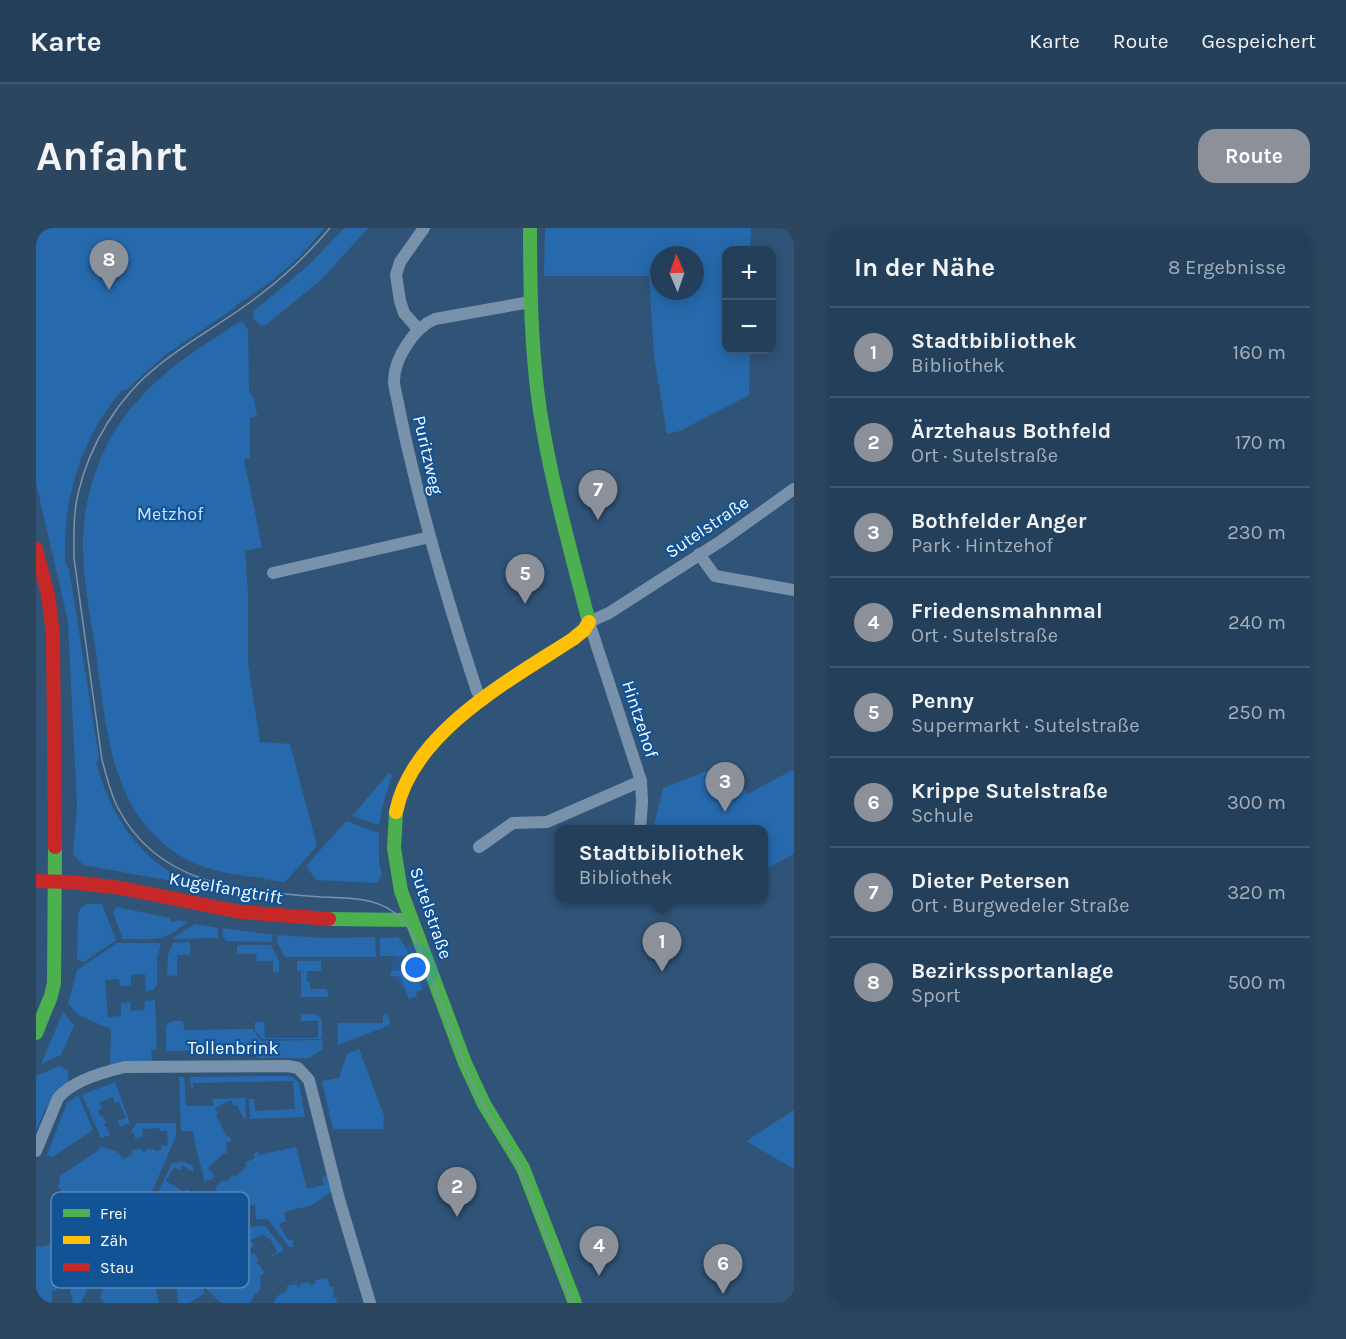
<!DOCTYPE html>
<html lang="de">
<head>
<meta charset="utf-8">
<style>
	:root { --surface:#243f5a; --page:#2c4660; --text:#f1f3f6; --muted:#a3afbb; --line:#415870; --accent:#8c9099 }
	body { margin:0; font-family:Karla,sans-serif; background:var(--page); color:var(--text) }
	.controls { position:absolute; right:18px; top:18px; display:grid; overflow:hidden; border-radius:12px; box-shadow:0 3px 15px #0003 }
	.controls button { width:54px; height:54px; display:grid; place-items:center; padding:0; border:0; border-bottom:2px solid var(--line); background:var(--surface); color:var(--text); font:30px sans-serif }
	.compass { position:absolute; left:614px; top:18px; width:54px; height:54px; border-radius:50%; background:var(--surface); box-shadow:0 3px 15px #0003; rotate:358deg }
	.you { position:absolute; left:380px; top:740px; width:21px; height:21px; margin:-15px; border:4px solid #fff; border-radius:50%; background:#1a73e8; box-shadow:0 0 0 9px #1a73e833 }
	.badge { display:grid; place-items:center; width:39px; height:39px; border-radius:50%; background:var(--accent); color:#fff; font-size:20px; font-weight:700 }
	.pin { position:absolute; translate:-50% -50px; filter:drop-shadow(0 2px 3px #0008) }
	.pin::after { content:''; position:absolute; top:32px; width:21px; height:18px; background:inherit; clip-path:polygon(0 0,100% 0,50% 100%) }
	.popup { position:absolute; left:519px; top:597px; width:213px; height:78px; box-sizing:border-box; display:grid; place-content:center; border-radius:12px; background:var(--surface); filter:drop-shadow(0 2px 4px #0005); font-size:20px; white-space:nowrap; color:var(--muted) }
	.popup b { font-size:22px; color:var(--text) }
	.popup::after { content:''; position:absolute; left:50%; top:100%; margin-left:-12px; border:12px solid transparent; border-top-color:var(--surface) }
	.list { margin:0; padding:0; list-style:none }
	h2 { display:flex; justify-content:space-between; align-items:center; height:78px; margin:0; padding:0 24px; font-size:26px }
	h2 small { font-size:20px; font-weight:400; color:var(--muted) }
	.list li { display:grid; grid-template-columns:39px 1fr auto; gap:18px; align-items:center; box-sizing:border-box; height:90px; padding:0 24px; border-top:2px solid var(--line) }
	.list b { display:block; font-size:22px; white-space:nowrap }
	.list p { margin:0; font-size:20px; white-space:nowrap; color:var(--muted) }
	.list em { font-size:20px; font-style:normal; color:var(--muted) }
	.map { position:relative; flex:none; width:758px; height:1075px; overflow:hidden; border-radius:18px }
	header { display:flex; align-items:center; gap:36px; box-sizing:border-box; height:84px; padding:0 30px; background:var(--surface); border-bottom:2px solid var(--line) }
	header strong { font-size:28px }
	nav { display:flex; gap:33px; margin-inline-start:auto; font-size:21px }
	.intro { display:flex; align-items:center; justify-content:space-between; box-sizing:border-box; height:144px; padding:0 36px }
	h1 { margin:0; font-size:42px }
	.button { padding:15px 27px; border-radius:18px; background:var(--accent); color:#fff; font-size:21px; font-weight:700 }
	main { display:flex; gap:36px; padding:0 36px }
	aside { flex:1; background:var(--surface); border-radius:18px; box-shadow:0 3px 15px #0003 }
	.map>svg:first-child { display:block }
	.green { fill:#266aad; fill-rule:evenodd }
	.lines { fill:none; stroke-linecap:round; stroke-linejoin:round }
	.street { stroke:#7992ab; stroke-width:12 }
	.fast { stroke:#4caf50; stroke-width:14 }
	.slow { stroke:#ffc107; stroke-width:14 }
	.jam { stroke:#c62828; stroke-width:14 }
	.tram { stroke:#7b92aa; stroke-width:1.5 }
	.labels { text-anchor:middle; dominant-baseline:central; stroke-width:4.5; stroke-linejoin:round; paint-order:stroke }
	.street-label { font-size:18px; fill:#fff; stroke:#125396 }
	.park-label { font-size:18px; fill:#cae4fd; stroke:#125396 }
	.key { fill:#125396; stroke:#5987b6; stroke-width:1.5 }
	.key-label { font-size:16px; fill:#fff }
</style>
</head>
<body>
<header>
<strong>Karte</strong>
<nav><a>Karte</a><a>Route</a><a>Gespeichert</a></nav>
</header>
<div class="intro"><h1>Anfahrt</h1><a class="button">Route</a></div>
<main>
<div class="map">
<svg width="758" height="1075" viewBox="0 0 758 1075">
	<rect width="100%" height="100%" fill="#305478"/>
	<path class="green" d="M 0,0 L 288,0 C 265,31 233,57 200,77 L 200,79 L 129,127 L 90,162 L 86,162 C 44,212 27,270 29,335 L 33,341 L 63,530 L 60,534 C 73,586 106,638 160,656 L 160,659 L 136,653 L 47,637 L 37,626 L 41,578 L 32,393 L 0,255 Z
		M 308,0 L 332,0 L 286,51 L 231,96 L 225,98 L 217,90 L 218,83 L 275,35 Z
		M 509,0 L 715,0 L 714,22 L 690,22 L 690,122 L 714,122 L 713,167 L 644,203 L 631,206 L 618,128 L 613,48 L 508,48 ZM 623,27 L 659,27 L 659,63 L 623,63 Z
		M 206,93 L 212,102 L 213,164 L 218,171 L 221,188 L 214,190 L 214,230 L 208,231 L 226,319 L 209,323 L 212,365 L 212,436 L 224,514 L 254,516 L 281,618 L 249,654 L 229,651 L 228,656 L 228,650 C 178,645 145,638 111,599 C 71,553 67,475 59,417 C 53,382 46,345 47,309 C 48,282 54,255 65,230 C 87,179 126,144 171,115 C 183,108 194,99 206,93 Z
		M 689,536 L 712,566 L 758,541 L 758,626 L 728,642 L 728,602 L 617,601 L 627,560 Z
		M 353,545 L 356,548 L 348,572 L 343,597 L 316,588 Z
		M 310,593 L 343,605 L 343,632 L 346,647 L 341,655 L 280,652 L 270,638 Z
		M 51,676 L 66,676 L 80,712 L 48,734 L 41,732 L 42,686 L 45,680 Z
		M 81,679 L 134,690 L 134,693 L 139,694 L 140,692 L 152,694 C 125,715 120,711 87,711 L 77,685 Z
		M 159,696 L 182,700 L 182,710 L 135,711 Z
		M 186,700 L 237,707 L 235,714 L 190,713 L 187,709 Z
		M 241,707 L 290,710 L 339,709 L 340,729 L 249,729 L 241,714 Z
		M 362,709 L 369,718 L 373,728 L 344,728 L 344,710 Z
		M 154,714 L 154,726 L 141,727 L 141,747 L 131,748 L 132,727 L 137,715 Z
		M 81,715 L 125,715 L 121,731 L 121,757 L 117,762 L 110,763 L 109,746 L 95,747 L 95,757 L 84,758 L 83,751 L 69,752 L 72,789 L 85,788 L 85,775 L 94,774 L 95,783 L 108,782 L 109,773 L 119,772 L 121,822 L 115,822 L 116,834 L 74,838 L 75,801 L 42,787 L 32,775 L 41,742 Z
		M 201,717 L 235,717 L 243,733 L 243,744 L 237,744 L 237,733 L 221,733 L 220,726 L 201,726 Z
		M 261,733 L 285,733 L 285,743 L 271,743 L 271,754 L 274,754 L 274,761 L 291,761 L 292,769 L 265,769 L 265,743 L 261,743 Z
		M 378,742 L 386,762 L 380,764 L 381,768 L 373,771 L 364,748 L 355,748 L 355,743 Z
		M 27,784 L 38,798 L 25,827 L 5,836 Z
		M 265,786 L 280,786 L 286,792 L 286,811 L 226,811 L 219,802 L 219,794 L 228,794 L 229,810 L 282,810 L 282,793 L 265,793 Z
		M 350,786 L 353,790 L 354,797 L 302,817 L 302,795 L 347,795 L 347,787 Z
		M 137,793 L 147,793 L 148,802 L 217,801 L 225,813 L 286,812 L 287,821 L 273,830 L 222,830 L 215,822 L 130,823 L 130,799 L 132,795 Z
		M 323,821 L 348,888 L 347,901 L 297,901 L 286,853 L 303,850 L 311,826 Z
		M 23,838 L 32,842 L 32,856 L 14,878 L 10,879 L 0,903 L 0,848 Z
		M 255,848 L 263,855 L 269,889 L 214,891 L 213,871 L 218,871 L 219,883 L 259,881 L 257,853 L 157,855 L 157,862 L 155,859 L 154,849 Z
		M 143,849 L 148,849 L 150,878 L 177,878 L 177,871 L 209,870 L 210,890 L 208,891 L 201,877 L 198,878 L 195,872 L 179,880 L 182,886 L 180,887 L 191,909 L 194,909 L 195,913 L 190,915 L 191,926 L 188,925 L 172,940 L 179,948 L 175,952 L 168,953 C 165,935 159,920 157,903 L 145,903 Z
		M 79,854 L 94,895 L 84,899 L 82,893 L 90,890 L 83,874 L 79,875 L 77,869 L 64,874 L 66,880 L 62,882 L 64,888 L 67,888 L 70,895 L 68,896 L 69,899 L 71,899 L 74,907 L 65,910 L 46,867 Z
		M 42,867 L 57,902 L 16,929 L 11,927 L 31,875 Z
		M 758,882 L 758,941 L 710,913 Z
		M 101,895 L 140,895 L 140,908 L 114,968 L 96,972 L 82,1002 L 71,985 L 74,983 L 58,983 L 56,987 L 40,988 L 24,984 L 21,980 L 25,961 L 22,960 L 24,948 L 64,921 L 64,918 L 77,922 L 83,925 L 87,931 L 96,927 L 96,922 L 106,921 L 107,924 L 110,923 L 110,921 L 118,921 L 119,923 L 125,922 L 125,918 L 132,917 L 131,903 L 124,903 L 123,900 L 106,901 L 107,909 L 99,910 L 98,906 L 95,903 Z
		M 260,919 L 271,961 L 288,957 L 286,950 L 291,948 L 295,964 L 276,977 L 248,984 L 250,993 L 243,996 L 252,1012 L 256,1012 L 258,1019 L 253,1019 L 232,991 L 220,991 L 219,977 L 184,979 L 180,990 L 123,976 L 121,967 L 136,935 L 148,934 L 157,938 L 157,944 L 146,937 L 144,942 L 138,939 L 130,953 L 148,964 L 150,961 L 154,963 L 151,968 L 159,977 L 176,975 L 182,964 L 179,960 L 187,952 L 190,954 L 197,947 L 199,949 L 211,938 L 209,935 L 219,930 L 218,925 L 222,924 L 223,927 Z
		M 107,978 L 178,997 L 172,1029 L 161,1027 L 159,1037 L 164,1039 L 165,1043 L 163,1046 L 169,1065 L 153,1075 L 142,1075 L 140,1056 L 136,1056 L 135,1049 L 122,1051 L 123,1057 L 119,1058 L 123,1075 L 68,1075 L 64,1070 L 69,1056 L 68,1047 L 76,1030 L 83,1032 L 90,1016 L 87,1014 L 100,994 L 96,990 L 100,981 Z
		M 67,986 L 80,1006 L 73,1022 L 64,1024 L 57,1039 L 60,1041 L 45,1075 L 36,1075 L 37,1067 L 34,1066 L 34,1059 L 22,1057 L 20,1063 L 16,1063 L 16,1075 L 0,1075 L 0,1018 L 7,1019 L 13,1016 L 25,1022 L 28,1018 L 34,1021 L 36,1017 L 42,1020 L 48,1009 L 42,1005 L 44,1002 L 27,992 L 28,990 L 45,993 Z
		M 186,998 L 192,1000 L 229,998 L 248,1022 L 234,1029 L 234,1028 L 241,1024 L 234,1011 L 232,1011 L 227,1006 L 215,1012 L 218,1018 L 214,1021 L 216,1026 L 219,1026 L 223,1033 L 220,1034 L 222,1037 L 224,1037 L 228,1046 L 224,1048 L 225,1059 L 221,1066 L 219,1065 L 214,1075 L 186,1075 L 171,1062 L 168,1046 L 176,1029 L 181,1001 Z
		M 291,1050 L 294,1059 L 297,1059 L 298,1065 L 296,1066 L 297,1070 L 300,1070 L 301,1075 L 238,1075 L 241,1068 L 251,1063 L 251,1058 L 261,1056 L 261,1059 L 265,1058 L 264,1056 L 273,1054 L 273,1057 L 280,1056 L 279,1052 Z"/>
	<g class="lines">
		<path class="street" d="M 382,101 L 368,85 L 364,73 L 360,47 L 364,34 L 388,0
			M 663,326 L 679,348 L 758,362
			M 237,345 L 394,309
			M 447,472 L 441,463 C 416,387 393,311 375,234 C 370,214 366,195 362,175 C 361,168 358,160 358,153 C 358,130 379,99 399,91 L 494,74
			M 604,602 L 606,574 L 605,553 L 553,394 L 573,385 L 685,313 L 758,261
			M 443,619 L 477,595 L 511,594 L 605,553
			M 0,923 L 22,870 C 36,853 67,844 89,839 L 252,838 L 262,840 L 273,852 L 303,971 L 334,1075"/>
		<path class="fast" d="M 494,0 C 494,61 495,123 504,183 C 515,254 535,324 553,394
			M 360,584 L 358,620 L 365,663 L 429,835 L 448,876 L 487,940 L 539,1075
			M 293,691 L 375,692
			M 0,805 L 15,768 L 18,755 L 19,619"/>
		<path class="slow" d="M 360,584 C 376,504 474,452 537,411 L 548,402 L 553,394"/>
		<path class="jam" d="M 0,321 L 12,367 L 17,406 L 19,619
			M 0,653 L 34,654 L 85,660 L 204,684 L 293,691"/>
		<path class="tram" d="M 294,0 C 273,25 250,47 225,66 C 192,92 155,111 123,137 C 83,168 53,217 42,266 C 37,287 38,309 38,330 L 66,532 C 71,549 74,565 82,580 C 123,659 207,663 285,669 C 309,670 336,669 356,683 C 369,692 376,705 383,719 L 438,861 L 485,941 L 536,1075"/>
	</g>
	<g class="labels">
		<g class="street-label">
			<text transform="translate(392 227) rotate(77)">Puritzweg</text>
			<text transform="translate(671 299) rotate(-34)">Sutelstraße</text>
			<text transform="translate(604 491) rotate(72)">Hintzehof</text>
			<text transform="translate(190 660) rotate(10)">Kugelfangtrift</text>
			<text transform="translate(395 685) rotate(71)">Sutelstraße</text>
			<text x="197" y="820">Tollenbrink</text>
		</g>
		<g class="park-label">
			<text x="134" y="286">Metzhof</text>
		</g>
	</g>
	<rect x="15" y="964" width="198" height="96" rx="9" class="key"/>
	<rect x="27" y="981" width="27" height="8" fill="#4caf50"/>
	<rect x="27" y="1008" width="27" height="8" fill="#ffc107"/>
	<rect x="27" y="1035" width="27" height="8" fill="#c62828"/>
	<g class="key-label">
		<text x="64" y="991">Frei</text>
		<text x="64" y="1018">Zäh</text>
		<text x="64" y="1045">Stau</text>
	</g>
</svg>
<div class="controls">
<button>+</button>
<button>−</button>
</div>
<svg class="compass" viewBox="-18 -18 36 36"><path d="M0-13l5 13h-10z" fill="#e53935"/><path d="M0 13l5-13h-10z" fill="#a3afbb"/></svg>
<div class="you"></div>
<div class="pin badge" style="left:626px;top:744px">1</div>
<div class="popup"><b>Stadtbibliothek</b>Bibliothek</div>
<div class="pin badge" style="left:421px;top:989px">2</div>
<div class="pin badge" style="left:689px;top:584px">3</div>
<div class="pin badge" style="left:563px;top:1048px">4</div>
<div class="pin badge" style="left:489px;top:376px">5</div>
<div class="pin badge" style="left:687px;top:1066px">6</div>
<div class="pin badge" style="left:562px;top:292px">7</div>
<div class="pin badge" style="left:73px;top:62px">8</div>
</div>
<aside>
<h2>In der Nähe<small>8 Ergebnisse</small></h2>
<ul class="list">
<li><span class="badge">1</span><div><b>Stadtbibliothek</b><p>Bibliothek</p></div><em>160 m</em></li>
<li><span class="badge">2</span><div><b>Ärztehaus Bothfeld</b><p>Ort · Sutelstraße</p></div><em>170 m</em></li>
<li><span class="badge">3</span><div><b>Bothfelder Anger</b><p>Park · Hintzehof</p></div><em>230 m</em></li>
<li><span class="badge">4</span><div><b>Friedensmahnmal</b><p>Ort · Sutelstraße</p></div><em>240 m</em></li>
<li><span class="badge">5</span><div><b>Penny</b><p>Supermarkt · Sutelstraße</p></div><em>250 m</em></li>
<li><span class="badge">6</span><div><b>Krippe Sutelstraße</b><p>Schule</p></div><em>300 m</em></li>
<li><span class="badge">7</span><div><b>Dieter Petersen</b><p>Ort · Burgwedeler Straße</p></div><em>320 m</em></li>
<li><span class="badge">8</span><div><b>Bezirkssportanlage</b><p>Sport</p></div><em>500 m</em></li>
</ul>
</aside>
</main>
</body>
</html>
